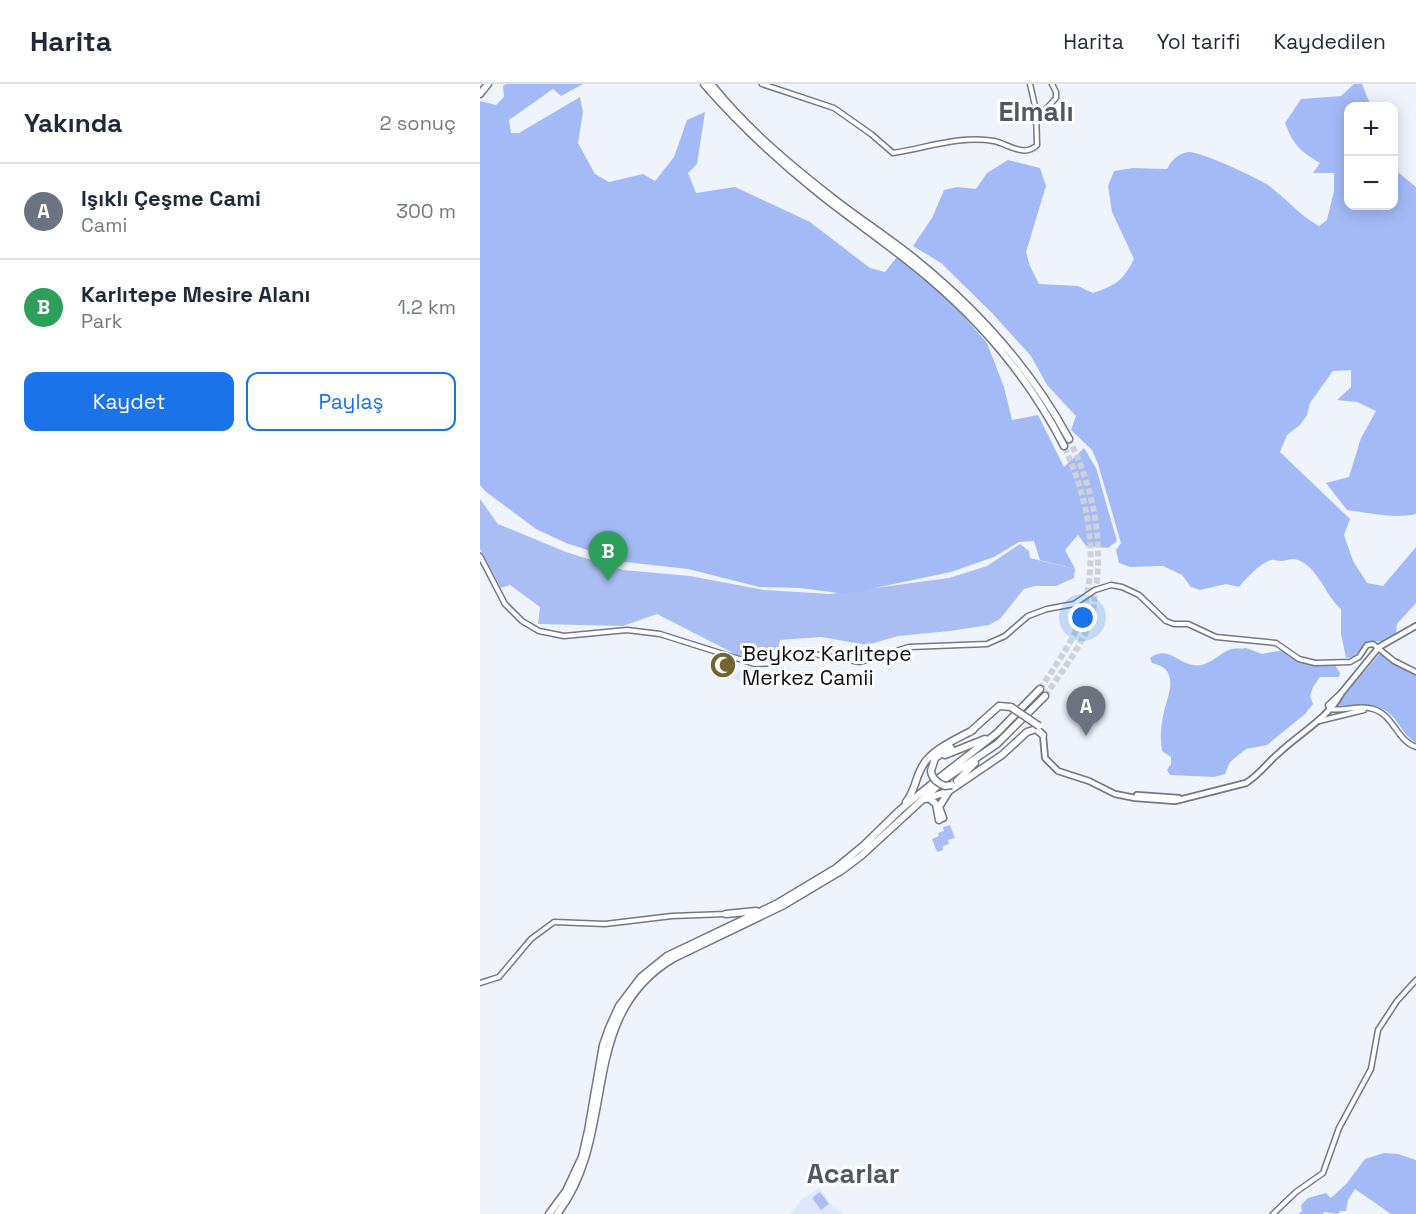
<!DOCTYPE html>
<html lang="tr">
<head>
<meta charset="utf-8">
<style>
	:root { --surface:#fff; --page:#f2f2f3; --text:#1f2937; --muted:#747a83; --line:#e0e1e3; --accent:#1a73e8 }
	body { margin:0; font-family:"Space Grotesk",sans-serif; background:var(--page); color:var(--text) }
	.controls { position:absolute; right:18px; top:18px; display:grid; overflow:hidden; border-radius:12px; box-shadow:0 3px 15px #0003 }
	.controls button { width:54px; height:54px; display:grid; place-items:center; padding:0; border:0; border-bottom:2px solid var(--line); background:var(--surface); color:var(--text); font:30px sans-serif }
	.you { position:absolute; left:603px; top:534px; width:21px; height:21px; margin:-15px; border:4px solid #fff; border-radius:50%; background:#1a73e8; box-shadow:0 0 0 9px #1a73e833 }
	.badge { display:grid; place-items:center; width:39px; height:39px; border-radius:50%; background:var(--accent); color:#fff; font-size:20px; font-weight:700 }
	.pin { position:absolute; translate:-50% -50px; filter:drop-shadow(0 2px 3px #0008) }
	.pin::after { content:''; position:absolute; top:32px; width:21px; height:18px; background:inherit; clip-path:polygon(0 0,100% 0,50% 100%) }
	.list { margin:0; padding:0; list-style:none }
	h2 { display:flex; justify-content:space-between; align-items:center; height:78px; margin:0; padding:0 24px; font-size:26px }
	h2 small { font-size:20px; font-weight:400; color:var(--muted) }
	.list li { display:grid; grid-template-columns:39px 1fr auto; gap:18px; align-items:center; box-sizing:border-box; height:96px; padding:0 24px; border-top:2px solid var(--line) }
	.list b { display:block; font-size:22px; white-space:nowrap }
	.list p { margin:0; font-size:20px; white-space:nowrap; color:var(--muted) }
	.list em { font-size:20px; font-style:normal; color:var(--muted) }
	.actions { display:flex; gap:12px; padding:18px 24px }
	.actions a { flex:1; padding:14px 0; border:2px solid var(--accent); border-radius:12px; text-align:center; font-size:21px; color:var(--accent) }
	.actions .main { background:var(--accent); color:#fff }
	.map { position:relative; flex:none; width:936px; height:1130px; overflow:hidden }
	header { display:flex; align-items:center; gap:36px; box-sizing:border-box; height:84px; padding:0 30px; background:var(--surface); border-bottom:2px solid var(--line) }
	header strong { font-size:28px }
	nav { display:flex; gap:33px; margin-inline-start:auto; font-size:21px }
	main { display:flex }
	aside { flex:1; background:var(--surface) }
	.map>svg:first-child { display:block }
	.built { fill:#dee7fe }
	.green { fill:#aabef3 }
	.forest { fill:#a4baf6 }
	.lines { fill:none; stroke-linecap:round; stroke-linejoin:round }
	.highway-tunnel { stroke:#cdd1d9; stroke-width:6; stroke-dasharray:6 3; stroke-linecap:butt }
	.secondary-casing { stroke:#727886; stroke-width:7 }
	.primary-casing { stroke:#727886; stroke-width:8 }
	.highway-casing { stroke:#727886; stroke-width:9 }
	.secondary { stroke:#fff; stroke-width:4 }
	.primary { stroke:#fff; stroke-width:4.5 }
	.highway { stroke:#fff; stroke-width:6 }
	.highway-bridge-casing { stroke:#727886; stroke-width:9; stroke-linecap:butt }
	.highway-bridge { stroke:#fff; stroke-width:6 }
	.labels { text-anchor:middle; dominant-baseline:central; stroke-width:6; stroke-linejoin:round; paint-order:stroke }
	.poi-label { font-size:21px; fill:#0d0f14; stroke:#fff; text-anchor:start }
	.district-label { font-size:27px; font-weight:bold; fill:#525764; stroke:#fff }
</style>
</head>
<body>
<header>
<strong>Harita</strong>
<nav><a>Harita</a><a>Yol tarifi</a><a>Kaydedilen</a></nav>
</header>
<main>
<aside>
<h2>Yakında<small>2 sonuç</small></h2>
<ul class="list">
<li><span class="badge" style="background:#6b7280">A</span><div><b>Işıklı Çeşme Cami</b><p>Cami</p></div><em>300 m</em></li>
<li><span class="badge" style="background:#2e9e5b">B</span><div><b>Karlıtepe Mesire Alanı</b><p>Park</p></div><em>1.2 km</em></li>
</ul>
<div class="actions"><a class="main">Kaydet</a><a>Paylaş</a></div>
</aside>
<div class="map">
<svg width="936" height="1130" viewBox="0 0 936 1130">
	<rect width="100%" height="100%" fill="#eff3fc"/>
	<path class="built" d="M 265,582 L 273,583 L 274,595 L 270,599 L 253,595 L 255,591 Z
		M 340,1104 L 353,1123 L 362,1128 L 362,1130 L 310,1130 L 322,1115 Z"/>
	<path class="green" d="M 0,415 L 18,440 L 86,468 L 143,486 L 210,492 L 284,506 L 350,510 L 469,494 L 507,482 L 540,460 L 549,467 L 550,474 L 595,485 L 594,494 L 576,502 L 555,502 L 544,505 L 520,535 L 509,541 L 470,547 L 418,552 L 387,561 L 341,553 L 300,556 L 296,574 L 273,575 L 257,571 L 177,530 L 143,542 L 58,540 L 60,523 L 30,501 L 21,504 L 0,465 Z
		M 470,741 L 475,754 L 468,756 L 469,760 L 463,762 L 463,766 L 457,768 L 452,755 L 459,752 L 458,749 L 464,747 L 463,743 Z
		M 340,1108 L 349,1120 L 341,1126 L 332,1114 Z"/>
	<path class="forest" d="M 26,0 L 103,0 L 81,12 L 73,5 L 29,36 L 31,49 L 39,49 L 100,13 L 103,28 L 98,59 L 115,90 L 129,98 L 163,90 L 175,97 L 194,73 L 207,36 L 225,28 L 217,80 L 208,89 L 216,109 L 255,103 L 330,138 L 390,184 L 405,188 L 417,173 L 446,196 L 474,221 L 507,259 L 524,303 L 532,336 L 558,331 L 584,383 L 604,364 L 616,384 L 637,457 L 628,464 L 606,462 L 598,451 L 585,466 L 595,485 L 560,476 L 554,457 L 539,458 L 514,473 L 471,488 L 366,510 L 320,504 L 279,503 L 208,485 L 145,478 L 86,459 L 56,445 L 5,407 L 0,401 L 0,17 L 16,21 L 24,13 L 23,2 Z
		M 874,0 L 882,0 L 891,22 L 868,22 L 868,122 L 914,122 L 914,85 L 936,103 L 936,430 C 915,435 889,429 867,426 L 846,399 L 869,393 L 881,354 L 896,327 L 877,318 L 857,316 L 871,303 L 871,286 L 853,287 L 830,319 L 827,331 L 820,341 L 807,351 L 800,368 L 870,435 L 864,451 L 873,477 L 887,499 L 903,502 L 936,463 L 936,519 L 917,540 L 916,549 L 903,557 L 889,558 L 873,573 L 866,574 L 861,550 L 861,525 C 845,512 837,479 814,475 C 810,475 804,477 800,477 C 797,477 794,475 791,476 C 780,479 766,495 759,503 L 746,500 L 720,506 L 711,503 L 702,491 L 683,482 L 650,483 L 639,479 L 636,466 L 641,459 L 618,380 L 612,366 L 591,346 L 596,332 L 567,301 L 551,272 L 512,229 L 461,179 L 433,162 L 452,134 L 464,106 L 477,103 L 496,105 L 507,89 L 528,76 L 560,84 L 566,102 L 546,168 L 550,182 L 559,200 L 598,202 L 613,209 C 636,201 643,197 654,175 L 632,128 L 628,102 L 634,87 L 653,84 L 687,85 C 692,76 697,70 708,68 C 718,66 778,94 788,101 C 806,114 819,131 839,142 L 847,136 L 854,107 L 854,89 L 833,89 L 840,79 C 819,66 814,62 805,39 L 821,15 L 861,12 Z
		M 766,564 L 782,570 L 803,566 C 820,578 834,580 855,581 L 860,589 L 859,593 L 840,593 L 833,603 L 830,612 L 833,620 L 825,630 L 787,661 L 766,665 L 750,678 L 745,690 L 734,693 L 690,691 L 687,686 L 691,680 L 691,673 L 682,667 C 680,655 681,644 683,632 C 685,619 697,597 685,585 C 682,582 676,580 672,579 L 670,574 C 688,561 697,579 713,581 C 729,584 738,569 752,565 C 756,564 762,565 766,564 Z
		M 901,568 L 919,582 L 936,588 L 936,659 C 926,653 921,643 914,634 C 899,617 875,621 855,622 Z
		M 904,1069 L 918,1070 L 936,1076 L 936,1130 L 911,1130 L 875,1105 L 868,1116 L 866,1127 L 860,1127 L 858,1130 L 844,1128 L 843,1130 L 818,1130 L 822,1127 L 821,1121 L 828,1114 L 846,1109 L 851,1114 L 867,1099 L 885,1075 Z"/>
	<g class="lines">
		<path class="highway-tunnel" d="M 560,605 C 575,582 592,559 602,533 C 606,524 606,515 608,506 C 616,455 605,408 584,362
			M 565,612 C 582,587 602,562 612,533 C 614,526 614,518 615,510 C 624,457 613,403 589,355"/>
		<defs>
			<path id="secondary" d="M 282,0 L 354,24 L 391,50 L 413,69 C 446,64 481,51 514,57 C 528,60 544,74 557,61 L 556,25
				M 550,0 L 555,22 L 561,27 L 566,25 L 576,14 L 576,8 L 572,0
				M 0,472 L 25,520 L 42,537 L 59,547 L 84,552 L 147,546 L 180,550 L 275,580 L 295,579 L 314,572 L 328,569 L 380,578 L 429,563 L 507,560 L 525,552 L 548,532 L 567,525 L 594,520 L 615,506 L 631,501 L 642,503 L 659,511 L 686,537 L 694,540 L 708,540 L 736,553 L 796,559 L 819,575 L 835,579 L 870,578 L 879,573 L 887,561 L 893,560 L 914,577 L 936,588
				M 861,609 L 848,621 L 850,625 C 864,628 879,620 893,625 C 914,631 916,656 936,663
				M 839,637 L 884,626
				M 0,899 L 19,893 L 51,855 L 74,838 L 125,840 L 192,832 L 246,830
				M 793,1130 L 816,1108 L 843,1089 L 859,1044 L 891,985 L 898,946 L 917,917 L 936,896"/>
			<path id="primary" d="M 859,612 L 899,563 L 936,542
				M 563,651 L 565,674 L 578,687 L 609,697 L 635,710 L 655,714 L 695,717 L 766,699 C 779,691 788,678 800,668 C 819,650 848,634 861,610
				M 657,711 L 699,714"/>
			<path id="highway" d="M 224,0 C 258,39 295,74 336,107 C 373,137 414,164 451,196 C 506,243 551,297 584,362
				M 231,0 C 266,44 310,81 354,115 C 381,136 409,154 435,175 C 497,225 551,285 589,355
				M 0,10 L 8,0
				M 490,648 L 519,622 L 531,623
				M 465,671 L 505,655
				M 451,687 L 455,674 L 471,664
				M 477,697 L 495,679
				M 449,714 L 456,720 L 459,736
				M 446,715 L 469,707 L 522,671 L 547,648 L 556,645 L 563,651
				M 426,718 C 435,707 435,695 442,683 C 450,666 477,655 493,646
				M 463,734 L 459,723 L 469,707
				M 246,830 L 276,827
				M 69,1130 L 86,1107 L 102,1073 L 108,1047 L 123,961 L 129,944 L 139,922 L 161,893 L 187,872 L 296,820 L 356,784 L 384,761 L 420,726 L 459,694 L 517,649 L 560,605
				M 77,1130 C 140,1049 95,932 194,874 L 304,821 L 361,787 L 381,772 L 465,695 L 517,660 L 565,612"/>
		</defs>
		<use href="#secondary" class="secondary-casing"/>
		<use href="#primary" class="primary-casing"/>
		<use href="#highway" class="highway-casing"/>
		<use href="#secondary" class="secondary"/>
		<use href="#primary" class="primary"/>
		<use href="#highway" class="highway"/>
		<defs>
			<path id="highway-bridge" d="M 531,623 L 559,642
				M 451,687 C 452,695 457,699 465,702 L 472,701"/>
		</defs>
		<use href="#highway-bridge" class="highway-bridge-casing"/>
		<use href="#highway-bridge" class="highway-bridge"/>
	</g>
	<defs>
		<symbol id="mosque-disc" viewBox="-11 -11 22 22"><circle r="9.5" fill="#716532" stroke="#fff"/><path d="M3.5-4.9A6 6 0 1 0 3.5 4.9A5 5 0 1 1 3.5-4.9Z" fill="#fff"/></symbol>
	</defs>
	<g fill-rule="evenodd">
		<use href="#mosque-disc" x="228" y="566" width="30" height="30"/>
	</g>
	<g class="labels">
		<g class="poi-label">
			<text x="262" y="569">Beykoz Karlıtepe<tspan x="262" dy="24">Merkez Camii</tspan></text>
		</g>
		<g class="district-label">
			<text x="556" y="27">Elmalı</text>
			<text x="373" y="1089">Acarlar</text>
		</g>
	</g>
</svg>
<div class="controls">
<button>+</button>
<button>−</button>
</div>
<div class="you"></div>
<div class="pin badge" style="left:606px;top:652px;background:#6b7280">A</div>
<div class="pin badge" style="left:128px;top:497px;background:#2e9e5b">B</div>
</div>
</main>
</body>
</html>
